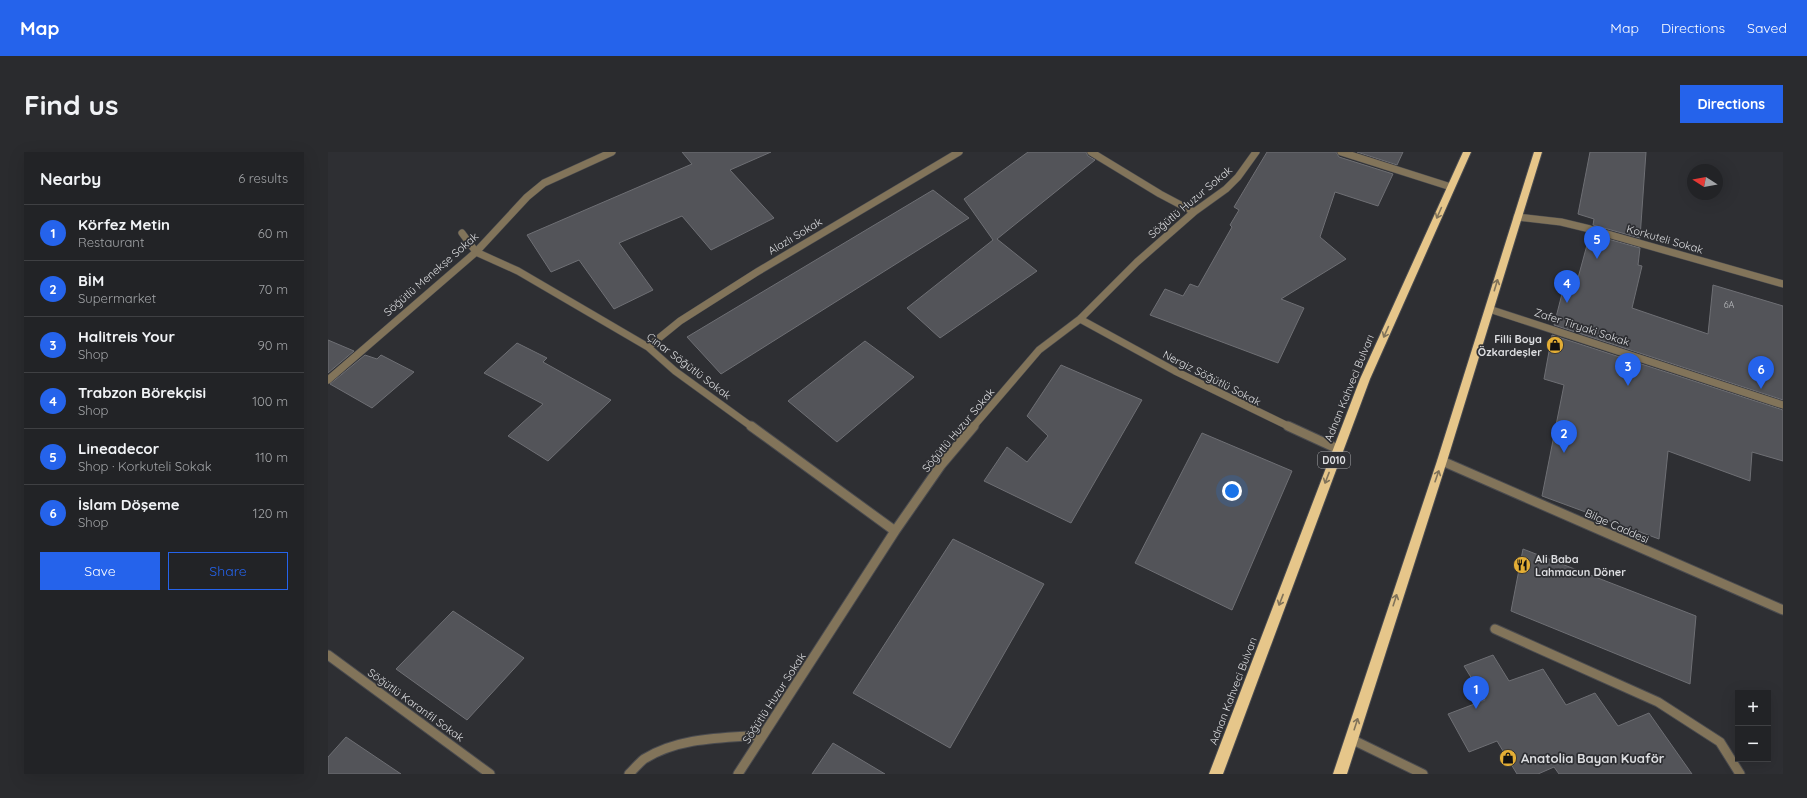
<!DOCTYPE html>
<html lang="en">
<head>
<meta charset="utf-8">
<style>
	:root { --surface:#222326; --page:#2a2b2e; --text:#f1f3f6; --muted:#a2a4a7; --line:#3f4043; --accent:#2563eb }
	body { margin:0; font-family:Quicksand,sans-serif; background:var(--page); color:var(--text) }
	.controls { position:absolute; right:12px; bottom:12px; display:grid; overflow:hidden; border-radius:0px; box-shadow:0 4px 16px #0002 }
	.controls button { width:36px; height:36px; display:grid; place-items:center; padding:0; border:0; border-bottom:1px solid var(--line); background:var(--surface); color:var(--text); font:20px sans-serif }
	.compass { position:absolute; left:1359px; top:12px; width:36px; height:36px; border-radius:50%; background:var(--surface); box-shadow:0 4px 16px #0002; rotate:281deg }
	.you { position:absolute; left:904px; top:339px; width:14px; height:14px; margin:-10px; border:3px solid #fff; border-radius:50%; background:#1a73e8; box-shadow:0 0 0 6px #1a73e833 }
	.badge { display:grid; place-items:center; width:26px; height:26px; border-radius:50%; background:var(--accent); color:#fff; font-size:13px; font-weight:700 }
	.pin { position:absolute; translate:-50% -33px; filter:drop-shadow(0 1px 2px #0008) }
	.pin::after { content:''; position:absolute; top:21px; width:14px; height:12px; background:inherit; clip-path:polygon(0 0,100% 0,50% 100%) }
	.list { margin:0; padding:0; list-style:none }
	h2 { display:flex; justify-content:space-between; align-items:center; height:52px; margin:0; padding:0 16px; font-size:17px }
	h2 small { font-size:13px; font-weight:400; color:var(--muted) }
	.list li { display:grid; grid-template-columns:26px 1fr auto; gap:12px; align-items:center; box-sizing:border-box; height:56px; padding:0 16px; border-top:1px solid var(--line) }
	.list b { display:block; font-size:15px; white-space:nowrap }
	.list p { margin:0; font-size:13px; white-space:nowrap; color:var(--muted) }
	.list em { font-size:13px; font-style:normal; color:var(--muted) }
	.actions { display:flex; gap:8px; padding:12px 16px }
	.actions a { flex:1; padding:9px 0; border:1px solid var(--accent); border-radius:0px; text-align:center; font-size:14px; color:var(--accent) }
	.actions .main { background:var(--accent); color:#fff }
	.map { position:relative; flex:none; width:1455px; height:622px; overflow:hidden; border-radius:0px }
	header { display:flex; align-items:center; gap:24px; box-sizing:border-box; height:56px; padding:0 20px; background:var(--accent); color:#fff }
	header strong { font-size:19px }
	nav { display:flex; gap:22px; margin-inline-start:auto; font-size:14px }
	.intro { display:flex; align-items:center; justify-content:space-between; box-sizing:border-box; height:96px; padding:0 24px }
	h1 { margin:0; font-size:28px }
	.button { padding:10px 18px; border-radius:0px; background:var(--accent); color:#fff; font-size:14px; font-weight:700 }
	main { display:flex; gap:24px; padding:0 24px }
	aside { flex:1; background:var(--surface); border-radius:0px; box-shadow:0 4px 16px #0002 }
	.map>svg:first-child { display:block }
	.building { fill:#535459; stroke:#6e6f74 }
	.lines { fill:none; stroke-linecap:round; stroke-linejoin:round }
	.service-far1-casing { stroke:#4a4b4f; stroke-width:8 }
	.service-casing { stroke:#4a4b4f; stroke-width:11 }
	.minor-far1-casing { stroke:#4a4b4f; stroke-width:8 }
	.minor-casing { stroke:#4a4b4f; stroke-width:11 }
	.tertiary-casing { stroke:#4a4b4f; stroke-width:11 }
	.trunk-casing { stroke:#4a4b4f; stroke-width:2 }
	.service-far1 { stroke:#82745a; stroke-width:7 }
	.service { stroke:#82745a; stroke-width:9 }
	.minor-far1 { stroke:#82745a; stroke-width:7 }
	.minor { stroke:#82745a; stroke-width:9 }
	.tertiary { stroke:#82745a; stroke-width:9 }
	.trunk { fill:#e6c68a; fill-rule:evenodd }
	.oneway { stroke:#81735a }
	.labels { text-anchor:middle; dominant-baseline:central; stroke-width:3.5; stroke-linejoin:round; paint-order:stroke }
	.number-label { font-size:9px; fill:#babcbf }
	.shield { fill:#2e2f33; stroke:#a8aaad; stroke-width:1 }
	.shield-label { font-size:10px; font-weight:bold; fill:#dddee1 }
	.street-label { font-size:11px; fill:#dddee1; stroke:#2e2f33 }
	.poi-label { font-size:11px; font-weight:bold; fill:#dddee1; stroke:#2e2f33; text-anchor:end }
	.near-poi-label { font-size:13px; font-weight:bold; fill:#dddee1; stroke:#2e2f33; text-anchor:start }
</style>
</head>
<body>
<header>
<strong>Map</strong>
<nav><a>Map</a><a>Directions</a><a>Saved</a></nav>
</header>
<div class="intro"><h1>Find us</h1><a class="button">Directions</a></div>
<main>
<aside>
<h2>Nearby<small>6 results</small></h2>
<ul class="list">
<li><span class="badge">1</span><div><b>Körfez Metin</b><p>Restaurant</p></div><em>60 m</em></li>
<li><span class="badge">2</span><div><b>BİM</b><p>Supermarket</p></div><em>70 m</em></li>
<li><span class="badge">3</span><div><b>Halitreis Your</b><p>Shop</p></div><em>90 m</em></li>
<li><span class="badge">4</span><div><b>Trabzon Börekçisi</b><p>Shop</p></div><em>100 m</em></li>
<li><span class="badge">5</span><div><b>Lineadecor</b><p>Shop · Korkuteli Sokak</p></div><em>110 m</em></li>
<li><span class="badge">6</span><div><b>İslam Döşeme</b><p>Shop</p></div><em>120 m</em></li>
</ul>
<div class="actions"><a class="main">Save</a><a>Share</a></div>
</aside>
<div class="map">
<svg width="1455" height="622" viewBox="0 0 1455 622">
	<rect width="100%" height="100%" fill="#2e2f33"/>
	<path class="building" d="M 354,0 L 443,0 L 402,18 L 446,66 L 383,98 L 354,64 L 291,91 L 325,138 L 286,157 L 251,108 L 223,120 L 199,83 L 364,12 Z
		M 700,0 L 758,0 L 760,4 L 767,8 L 669,87 L 709,119 L 612,186 L 579,156 L 665,88 L 636,47 Z
		M 939,0 L 1008,0 L 1011,5 L 1065,22 L 1050,54 L 1007,40 L 992,85 L 1018,107 L 953,147 L 976,156 L 950,211 L 822,163 L 837,137 L 855,144 L 862,132 L 870,135 L 904,75 L 902,73 L 911,58 L 906,55 Z
		M 1029,0 L 1075,0 L 1069,13 Z
		M 1262,0 L 1318,0 L 1312,86 L 1265,73 L 1266,67 L 1250,62 Z
		M 605,38 L 641,66 L 393,222 L 359,185 Z
		M 1262,82 L 1312,96 L 1310,113 L 1314,114 L 1304,156 L 1380,182 L 1385,133 L 1455,154 L 1455,248 L 1226,173 L 1236,134 L 1247,137 Z
		M 1224,183 L 1455,258 L 1455,309 L 1424,300 L 1422,329 L 1340,299 L 1331,387 L 1214,344 L 1236,233 L 1216,227 Z
		M 0,188 L 26,199 L 0,221 Z
		M 537,189 L 586,225 L 509,290 L 460,249 Z
		M 189,191 L 219,206 L 215,210 L 283,248 L 220,309 L 180,284 L 215,252 L 156,221 Z
		M 37,203 L 49,207 L 53,203 L 86,220 L 44,256 L 2,232 Z
		M 733,213 L 814,248 L 743,371 L 656,329 L 679,295 L 699,310 L 720,284 L 699,264 Z
		M 874,281 L 964,319 L 904,458 L 807,411 Z
		M 625,387 L 716,432 L 622,596 L 525,541 Z
		M 1195,397 L 1368,464 L 1362,532 L 1183,459 Z
		M 125,459 L 196,506 L 139,568 L 68,517 Z
		M 1165,503 L 1181,529 L 1215,517 L 1238,553 L 1267,541 L 1290,574 L 1321,561 L 1364,622 L 1231,622 L 1226,615 L 1210,622 L 1189,622 L 1169,589 L 1141,600 L 1120,562 L 1157,548 L 1136,514 Z
		M 18,585 L 73,622 L 0,622 L 0,605 Z
		M 505,591 L 557,622 L 484,622 Z"/>
	<g class="lines">
		<defs>
			<path id="service-far1" d="M 1013,0 L 1123,35"/>
			<path id="service" d="M 1167,477 L 1330,550 L 1392,590 L 1412,622
				M 1023,587 L 1095,622"/>
			<path id="minor-far1" d="M 763,0 L 832,42 L 866,60
				M 1189,65 L 1233,70 L 1262,77 L 1455,132
				M 134,81 L 148,100 L 190,119 L 320,195 L 347,219 L 424,275
				M 1161,157 L 1455,253
				M 752,167 L 847,219 L 962,275
				M 320,195 L 352,169 L 429,120 L 631,0
				M 0,228 L 148,100 L 199,45 L 216,31 L 284,0
				M 645,275 L 711,198 L 752,167 L 809,110 L 866,60 L 898,37 L 910,25 L 928,0"/>
			<path id="minor" d="M 423,274 L 567,379
				M 960,274 L 1010,297
				M 0,503 L 162,622
				M 301,622 C 306,617 311,611 316,607 C 351,585 395,586 435,583
				M 410,622 L 567,379 L 613,313 L 646,274"/>
			<path id="tertiary" d="M 1114,309 L 1455,458"/>
			<path id="trunk" d="M 1135,0 L 1143,0 L 1042,227 L 895,622 L 881,622 L 1032,227 Z
				M 1206,0 L 1214,0 L 1119,309 L 1019,622 L 1005,622 L 1109,309 Z"/>
		</defs>
		<use href="#service-far1" class="service-far1-casing"/>
		<use href="#service" class="service-casing"/>
		<use href="#minor-far1" class="minor-far1-casing"/>
		<use href="#minor" class="minor-casing"/>
		<use href="#tertiary" class="tertiary-casing"/>
		<use href="#trunk" class="trunk-casing"/>
		<use href="#service-far1" class="service-far1"/>
		<use href="#service" class="service"/>
		<use href="#minor-far1" class="minor-far1"/>
		<use href="#minor" class="minor"/>
		<use href="#tertiary" class="tertiary"/>
		<use href="#trunk" class="trunk"/>
	</g>
	<defs><path id="oneway-shaft" d="M-6 0H5M1.5-3L5.5 0L1.5 3" fill="none" stroke-width="1.6" stroke-linecap="round" stroke-linejoin="round"/></defs>
	<g class="oneway">
		<use href="#oneway-shaft" transform="translate(1111 61) rotate(114)"/>
		<use href="#oneway-shaft" transform="translate(1168 133) rotate(-73)"/>
		<use href="#oneway-shaft" transform="translate(1058 180) rotate(114)"/>
		<use href="#oneway-shaft" transform="translate(1109 324) rotate(-71)"/>
		<use href="#oneway-shaft" transform="translate(999 326) rotate(111)"/>
		<use href="#oneway-shaft" transform="translate(953 448) rotate(111)"/>
		<use href="#oneway-shaft" transform="translate(1067 448) rotate(-72)"/>
		<use href="#oneway-shaft" transform="translate(1028 572) rotate(-72)"/>
	</g>
	<defs>
		<symbol id="shop-disc" viewBox="-11 -11 22 22"><circle r="9.5" fill="#e4ae35" stroke="#2e2f33"/><path d="M-5-2.5h2.3a2.7 3.5 0 0 1 5.4 0H5L5.5 6h-11ZM-1.5-2.5h3a1.5 2.3 0 0 0-3 0Z" fill="#111"/></symbol>
		<symbol id="restaurant-disc" viewBox="-11 -11 22 22"><circle r="9.5" fill="#e4ae35" stroke="#2e2f33"/><path d="M-5-6h1v4h1v-4h1v4h1v-4h1v5L-1.5 .5V6h-2V.5L-5-1ZM5-6V6H3V1.5H1.5Q1.5-4 5-6Z" fill="#111"/></symbol>
	</defs>
	<g fill-rule="evenodd">
		<use href="#shop-disc" x="1217" y="183" width="20" height="20"/>
		<use href="#restaurant-disc" x="1184" y="403" width="20" height="20"/>
		<use href="#shop-disc" x="1170" y="596" width="20" height="20"/>
	</g>
	<g class="labels">
		<g class="number-label">
			<text x="1401" y="152">6A</text>
		</g>
		<rect class="shield" x="990" y="300" width="32" height="16" rx="3"/>
		<g class="shield-label">
			<text x="1006" y="308">D010</text>
		</g>
		<g class="street-label">
			<text transform="translate(862 50) rotate(-40)">Söğütlü Huzur Sokak</text>
			<text transform="translate(467 84) rotate(-31)">Alazlı Sokak</text>
			<text transform="translate(1337 87) rotate(16)">Korkuteli Sokak</text>
			<text transform="translate(103 122) rotate(-41)">Söğütlü Menekşe Sokak</text>
			<text transform="translate(1254 175) rotate(18)">Zafer Tiryaki Sokak</text>
			<text transform="translate(361 214) rotate(37)">Çınar Söğütlü Sokak</text>
			<text transform="translate(884 226) rotate(27)">Nergiz Söğütlü Sokak</text>
			<text transform="translate(1021 236) rotate(-68)">Adnan Kahveci Bulvarı</text>
			<text transform="translate(630 278) rotate(-50)">Söğütlü Huzur Sokak</text>
			<text transform="translate(1289 374) rotate(24)">Bilge Caddesi</text>
			<text transform="translate(905 539) rotate(-69)">Adnan Kahveci Bulvarı</text>
			<text transform="translate(446 546) rotate(-57)">Söğütlü Huzur Sokak</text>
			<text transform="translate(88 553) rotate(36)">Söğütlü Karanfil Sokak</text>
		</g>
		<g class="poi-label">
			<text x="1214" y="187">Filli Boya<tspan x="1214" dy="13">Özkardeşler</tspan></text>
			<text x="1207" y="407" text-anchor="start">Ali Baba<tspan x="1207" dy="13">Lahmacun Döner</tspan></text>
		</g>
		<g class="near-poi-label">
			<text x="1193" y="606">Anatolia Bayan Kuaför</text>
		</g>
	</g>
</svg>
<div class="controls">
<button>+</button>
<button>−</button>
</div>
<svg class="compass" viewBox="-18 -18 36 36"><path d="M0-13l5 13h-10z" fill="#e53935"/><path d="M0 13l5-13h-10z" fill="#a2a4a7"/></svg>
<div class="you"></div>
<div class="pin badge" style="left:1148px;top:557px">1</div>
<div class="pin badge" style="left:1236px;top:301px">2</div>
<div class="pin badge" style="left:1300px;top:234px">3</div>
<div class="pin badge" style="left:1239px;top:151px">4</div>
<div class="pin badge" style="left:1269px;top:107px">5</div>
<div class="pin badge" style="left:1433px;top:237px">6</div>
</div>
</main>
</body>
</html>
